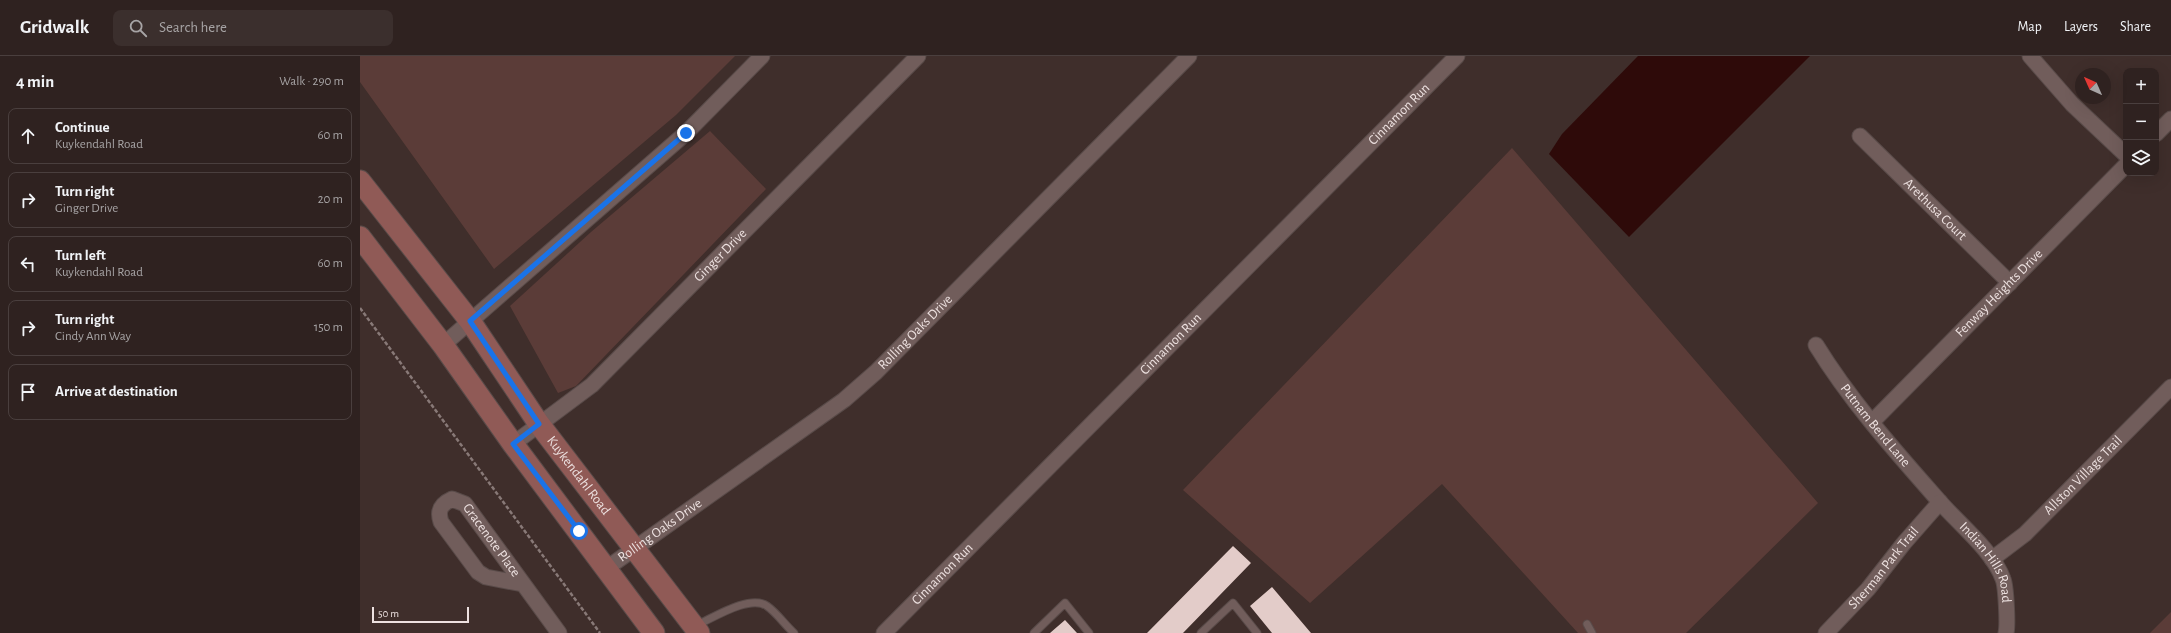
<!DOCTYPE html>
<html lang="en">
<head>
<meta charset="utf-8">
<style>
	:root { --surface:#2f2220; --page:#3b2f2d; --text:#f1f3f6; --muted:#a7a4a5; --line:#4a3f3e }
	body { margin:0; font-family:"Alegreya Sans",sans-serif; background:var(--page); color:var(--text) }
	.controls { position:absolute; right:12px; top:12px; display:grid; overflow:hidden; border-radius:8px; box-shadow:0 4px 16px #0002 }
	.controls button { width:36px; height:36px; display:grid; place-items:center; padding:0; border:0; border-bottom:1px solid var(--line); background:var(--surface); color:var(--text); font:20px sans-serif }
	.compass { position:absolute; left:1715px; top:12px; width:36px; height:36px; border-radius:50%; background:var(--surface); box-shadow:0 4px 16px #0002; rotate:315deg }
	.scale { position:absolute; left:12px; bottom:10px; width:97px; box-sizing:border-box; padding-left:4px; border:2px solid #ede1e0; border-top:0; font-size:11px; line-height:14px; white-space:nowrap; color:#ede1e0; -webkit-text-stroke:3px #3f2e2b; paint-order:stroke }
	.stop { position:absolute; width:12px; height:12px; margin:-9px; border:3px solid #1a73e8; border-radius:50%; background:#fff }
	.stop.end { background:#1a73e8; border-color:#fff; box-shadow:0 1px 4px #0008 }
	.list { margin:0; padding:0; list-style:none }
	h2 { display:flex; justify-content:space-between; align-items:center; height:52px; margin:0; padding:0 16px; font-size:17px }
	h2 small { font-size:13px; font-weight:400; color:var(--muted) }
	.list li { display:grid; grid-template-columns:26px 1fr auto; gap:12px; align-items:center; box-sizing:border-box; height:56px; margin:0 8px 8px; padding:0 8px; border:1px solid var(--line); border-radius:8px }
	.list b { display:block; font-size:15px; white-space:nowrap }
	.list p { margin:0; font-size:13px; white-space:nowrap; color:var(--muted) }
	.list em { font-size:13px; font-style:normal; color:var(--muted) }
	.icon { flex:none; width:22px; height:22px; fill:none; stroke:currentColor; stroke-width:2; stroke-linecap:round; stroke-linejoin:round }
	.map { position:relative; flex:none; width:1811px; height:577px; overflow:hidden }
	header { display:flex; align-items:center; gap:24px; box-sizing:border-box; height:56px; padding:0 20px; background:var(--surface); border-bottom:1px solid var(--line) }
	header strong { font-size:19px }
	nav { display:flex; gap:22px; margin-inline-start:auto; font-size:14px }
	.search { width:280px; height:36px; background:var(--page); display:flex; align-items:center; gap:10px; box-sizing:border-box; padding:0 14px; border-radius:8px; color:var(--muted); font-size:15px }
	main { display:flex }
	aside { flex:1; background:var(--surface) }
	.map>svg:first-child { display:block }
	.green { fill:#5b3c38 }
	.water { fill:#2e0a09 }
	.building { fill:#e3ccc9 }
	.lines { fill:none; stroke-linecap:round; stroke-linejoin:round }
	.lane-casing { stroke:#594b49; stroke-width:9 }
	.street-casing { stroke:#594b49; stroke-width:17 }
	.secondary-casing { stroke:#594b49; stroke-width:23 }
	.path { stroke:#887977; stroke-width:2.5; stroke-dasharray:4 2; stroke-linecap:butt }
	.lane { stroke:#715d5b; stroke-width:7 }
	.street { stroke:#715d5b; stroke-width:15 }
	.secondary { stroke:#905a56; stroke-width:21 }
	.route { stroke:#1a73e8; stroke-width:5 }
	.labels { text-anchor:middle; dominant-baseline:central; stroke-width:4; stroke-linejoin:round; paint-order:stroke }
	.street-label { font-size:14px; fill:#ede1e0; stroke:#3f2e2b }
</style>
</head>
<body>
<header>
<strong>Gridwalk</strong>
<div class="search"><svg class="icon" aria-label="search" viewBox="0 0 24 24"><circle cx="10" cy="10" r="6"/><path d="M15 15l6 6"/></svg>Search here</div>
<nav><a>Map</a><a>Layers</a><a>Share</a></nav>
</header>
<main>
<aside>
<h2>4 min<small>Walk · 290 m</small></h2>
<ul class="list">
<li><svg class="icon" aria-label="ahead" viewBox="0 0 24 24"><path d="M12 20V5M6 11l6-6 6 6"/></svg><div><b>Continue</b><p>Kuykendahl Road</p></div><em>60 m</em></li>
<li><svg class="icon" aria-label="right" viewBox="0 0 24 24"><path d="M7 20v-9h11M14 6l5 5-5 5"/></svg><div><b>Turn right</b><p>Ginger Drive</p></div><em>20 m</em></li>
<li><svg class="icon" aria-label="left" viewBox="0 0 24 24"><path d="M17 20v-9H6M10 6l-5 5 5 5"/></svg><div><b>Turn left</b><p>Kuykendahl Road</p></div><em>60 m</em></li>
<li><svg class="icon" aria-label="right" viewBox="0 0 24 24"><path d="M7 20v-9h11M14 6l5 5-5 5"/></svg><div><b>Turn right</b><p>Cindy Ann Way</p></div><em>150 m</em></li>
<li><svg class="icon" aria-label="arrive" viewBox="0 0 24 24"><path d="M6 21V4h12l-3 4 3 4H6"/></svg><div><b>Arrive at destination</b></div></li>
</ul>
</aside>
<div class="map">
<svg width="1811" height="577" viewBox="0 0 1811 577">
	<rect width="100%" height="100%" fill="#3f2e2b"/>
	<path class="green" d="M 0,0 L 375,0 L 316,59 L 134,213 L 0,26 Z
		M 350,75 L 406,133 L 216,330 L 198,337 L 150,250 L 231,176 Z
		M 1152,92 L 1458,447 L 1326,577 L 1218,577 L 1082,428 L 950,547 L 823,434 Z
		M 1811,556 L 1811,577 L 1790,577 Z"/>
	<path class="water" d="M 1278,0 L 1450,0 L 1269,181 L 1189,98 L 1202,78 Z"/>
	<path class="building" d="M 873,490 L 891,507 L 823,577 L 787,577 Z
		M 912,531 L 951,577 L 912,577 L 890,550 Z
		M 705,564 L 717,577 L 690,577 Z"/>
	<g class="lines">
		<defs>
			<path id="lane" d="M 1227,568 L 1232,577
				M 337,569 C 353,562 390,538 407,550 C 417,557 425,569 434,577
				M 674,577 L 705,547 L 729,577
				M 841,577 L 873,547 L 897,577"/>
			<g id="street">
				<path d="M 1670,0 L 1712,48 L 1766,99"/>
				<path d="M 1796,78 L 1811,63"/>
				<path id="s1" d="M 1500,80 L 1650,227"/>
				<path d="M 83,289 L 326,77 L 402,0"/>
				<path id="s2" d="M 1456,289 C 1491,346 1536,396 1580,446 C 1599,468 1633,495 1643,523 C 1646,530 1648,569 1646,577"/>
				<path id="s3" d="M 1512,366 L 1766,109"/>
				<path id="s4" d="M 153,388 L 232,329 L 558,0"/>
				<path id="s5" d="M 1632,503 L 1665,478 L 1811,331"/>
				<path id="s6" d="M 247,512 L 484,344 L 516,316 L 829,0"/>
				<path id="s7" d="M 163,528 L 126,521 L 118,516 L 81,466 C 77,454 81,448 92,443 L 105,448 L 199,577"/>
				<path id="s8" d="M 524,577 L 1097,0"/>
				<path id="s9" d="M 1466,577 L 1508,533 L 1544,487 L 1580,446"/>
			</g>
			<g id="secondary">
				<path id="s10" d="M 0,125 L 110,265 L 179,368 L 339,577"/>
				<path d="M 0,181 L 83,289 L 153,388 L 294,577"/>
			</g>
		</defs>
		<use href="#lane" class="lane-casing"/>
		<use href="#street" class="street-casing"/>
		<use href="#secondary" class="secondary-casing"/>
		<path class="path" d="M 0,252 L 240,577"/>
		<use href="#lane" class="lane"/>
		<use href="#street" class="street"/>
		<use href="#secondary" class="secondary"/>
	</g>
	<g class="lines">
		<path class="route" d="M 219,475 L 153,388 L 179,368 L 110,265 L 326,77"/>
	</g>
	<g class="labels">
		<g class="street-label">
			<text stroke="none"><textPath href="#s8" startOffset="731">Cinnamon Run</textPath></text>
			<text stroke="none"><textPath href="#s1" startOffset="105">Arethusa Court</textPath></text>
			<text stroke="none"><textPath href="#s4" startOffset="281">Ginger Drive</textPath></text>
			<text stroke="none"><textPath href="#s3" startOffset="181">Fenway Heights Drive</textPath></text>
			<text stroke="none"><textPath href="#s6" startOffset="389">Rolling Oaks Drive</textPath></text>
			<text stroke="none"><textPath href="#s8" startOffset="407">Cinnamon Run</textPath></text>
			<text stroke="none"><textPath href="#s2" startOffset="100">Putnam Bend Lane</textPath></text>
			<text stroke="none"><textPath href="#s10" startOffset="367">Kuykendahl Road</textPath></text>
			<text stroke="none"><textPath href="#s5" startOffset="124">Allston Village Trail</textPath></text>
			<text stroke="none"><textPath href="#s6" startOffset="65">Rolling Oaks Drive</textPath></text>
			<text stroke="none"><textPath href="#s7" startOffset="197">Gracenote Place</textPath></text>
			<text stroke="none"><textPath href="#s2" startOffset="278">Indian Hills Road</textPath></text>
			<text stroke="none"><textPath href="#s9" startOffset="87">Sherman Park Trail</textPath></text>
			<text stroke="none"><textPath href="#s8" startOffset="83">Cinnamon Run</textPath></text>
		</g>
	</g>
</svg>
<div class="controls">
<button>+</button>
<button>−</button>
<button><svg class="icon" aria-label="layers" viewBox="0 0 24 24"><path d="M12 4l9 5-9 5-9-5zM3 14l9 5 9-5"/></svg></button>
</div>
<svg class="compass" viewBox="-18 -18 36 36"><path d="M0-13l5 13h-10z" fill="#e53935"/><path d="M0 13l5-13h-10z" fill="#a7a4a5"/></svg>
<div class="scale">50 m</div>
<div class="stop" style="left:219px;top:475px"></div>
<div class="stop end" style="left:326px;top:77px"></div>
</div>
</main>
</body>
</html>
